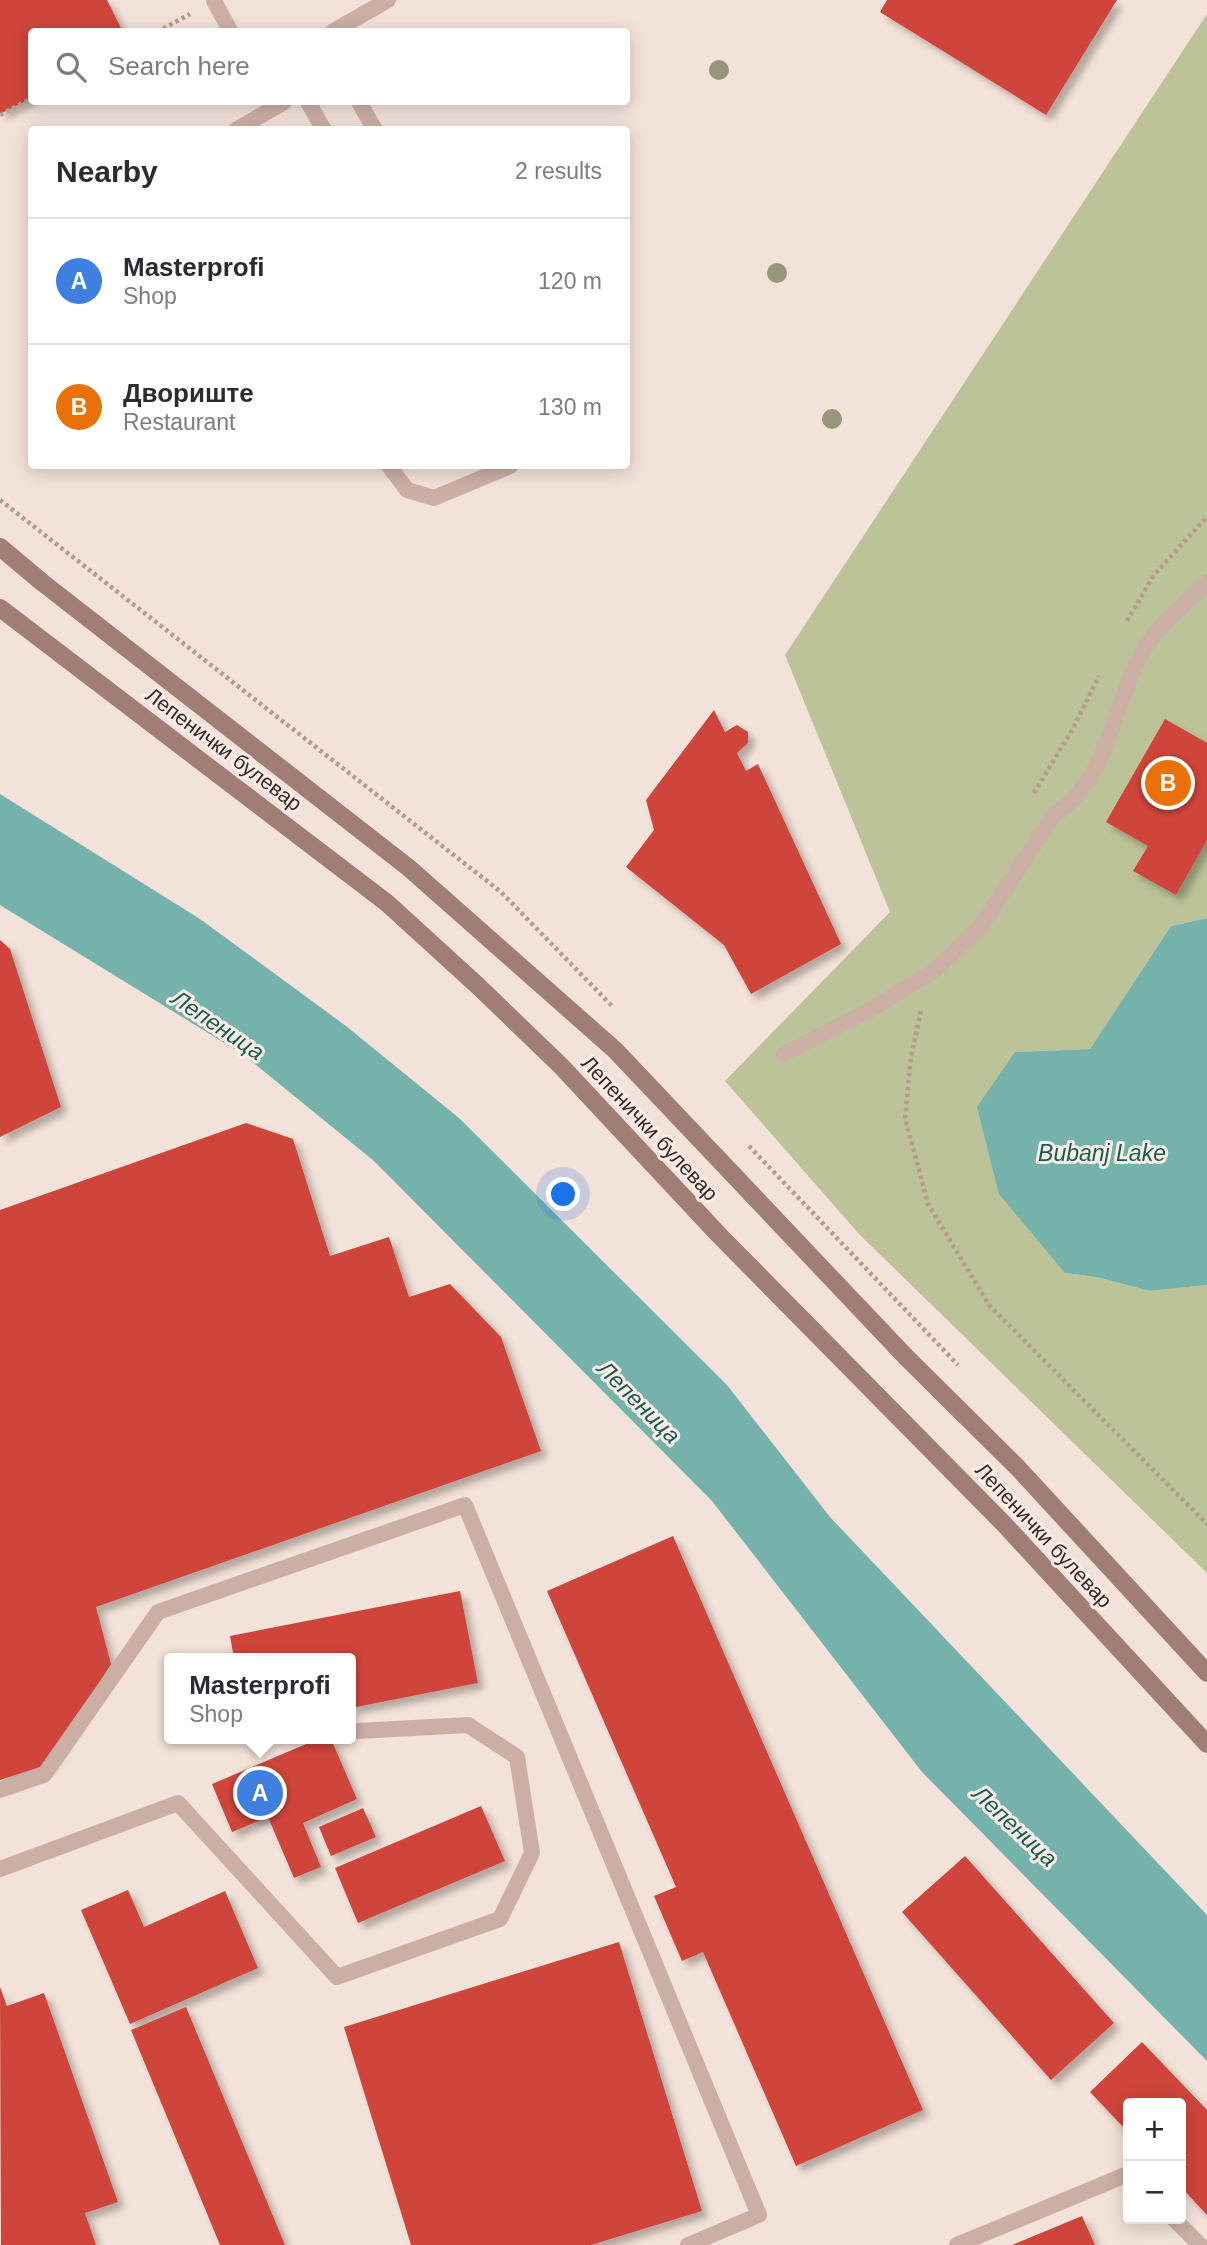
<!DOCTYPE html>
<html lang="en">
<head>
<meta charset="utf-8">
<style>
	:root { --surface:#fff; --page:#f7f7f7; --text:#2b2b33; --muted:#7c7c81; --line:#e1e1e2; --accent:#ea580c }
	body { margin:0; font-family:Arial,sans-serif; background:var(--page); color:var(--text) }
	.controls { position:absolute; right:21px; bottom:21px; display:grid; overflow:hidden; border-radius:7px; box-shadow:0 4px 18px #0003 }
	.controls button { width:63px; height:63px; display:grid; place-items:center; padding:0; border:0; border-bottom:2px solid var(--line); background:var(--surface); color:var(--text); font:35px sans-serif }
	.you { position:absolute; left:564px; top:1195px; width:24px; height:24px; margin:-18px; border:5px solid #fff; border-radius:50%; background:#1a73e8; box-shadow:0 0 0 10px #1a73e833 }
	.badge { display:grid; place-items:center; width:46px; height:46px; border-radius:50%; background:var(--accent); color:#fff; font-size:23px; font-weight:700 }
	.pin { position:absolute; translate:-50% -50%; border:4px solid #fff; box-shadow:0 2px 7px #0006 }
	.popup { position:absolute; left:164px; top:1653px; width:192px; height:91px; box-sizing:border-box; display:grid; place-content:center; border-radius:7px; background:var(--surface); filter:drop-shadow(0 2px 5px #0005); font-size:23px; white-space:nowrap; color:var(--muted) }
	.popup b { font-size:26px; color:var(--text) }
	.popup::after { content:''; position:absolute; left:50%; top:100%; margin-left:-14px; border:14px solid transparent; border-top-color:var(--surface) }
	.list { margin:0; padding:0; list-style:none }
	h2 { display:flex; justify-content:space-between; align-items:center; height:91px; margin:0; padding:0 28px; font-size:30px }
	h2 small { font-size:23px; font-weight:400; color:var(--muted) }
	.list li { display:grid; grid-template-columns:46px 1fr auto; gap:21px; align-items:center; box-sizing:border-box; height:126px; padding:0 28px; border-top:2px solid var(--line) }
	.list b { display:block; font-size:26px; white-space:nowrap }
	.list p { margin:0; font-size:23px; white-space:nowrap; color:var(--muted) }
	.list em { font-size:23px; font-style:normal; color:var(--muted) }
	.icon { flex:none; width:38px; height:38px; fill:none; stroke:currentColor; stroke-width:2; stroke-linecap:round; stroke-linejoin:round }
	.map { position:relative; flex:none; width:1207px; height:2245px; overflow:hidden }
	.search { position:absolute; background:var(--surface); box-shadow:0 4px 18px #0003; left:28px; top:28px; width:602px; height:77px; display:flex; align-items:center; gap:18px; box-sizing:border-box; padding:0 24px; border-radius:7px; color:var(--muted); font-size:26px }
	.panel { position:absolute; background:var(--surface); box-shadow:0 4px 18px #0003; left:28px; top:126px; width:602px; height:343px; border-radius:7px }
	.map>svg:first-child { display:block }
	.green { fill:#bcc398 }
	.water { fill:#75b2ab }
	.building { fill:#cf453b; filter:url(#shadow) }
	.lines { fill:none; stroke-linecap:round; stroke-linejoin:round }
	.path { stroke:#b8998e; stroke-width:4.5; stroke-dasharray:3.5 3.5; stroke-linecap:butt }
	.service { stroke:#ccafa4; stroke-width:16 }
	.secondary { stroke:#a07d75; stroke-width:18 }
	.tree { fill:#989678 }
	.labels { text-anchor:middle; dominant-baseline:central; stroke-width:6; stroke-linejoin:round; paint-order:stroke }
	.street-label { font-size:21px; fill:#372826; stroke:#fbede5 }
	.water-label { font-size:23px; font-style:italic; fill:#185b54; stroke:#fbede5 }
</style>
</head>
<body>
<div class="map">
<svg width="1207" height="2245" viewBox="0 0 1207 2245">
	<defs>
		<filter id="shadow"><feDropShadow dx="6" dy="6" stdDeviation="3.5" flood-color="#0004"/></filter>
	</defs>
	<rect width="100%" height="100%" fill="#f3e2d9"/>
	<path class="green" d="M 1207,14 L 1207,918 L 1171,926 L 1090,1049 L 1015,1052 L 1065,1273 L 1096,1277 L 1150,1291 L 1207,1285 L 1207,1573 L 859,1234 L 725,1081 L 890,912 L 785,655 Z"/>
	<path class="water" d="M 0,794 L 200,919 L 346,1026 L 459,1118 L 727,1385 L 830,1517 L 1207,1915 L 1207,2061 L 922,1772 L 712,1501 L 374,1161 L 244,1055 L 0,905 Z
		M 1207,918 L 1207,1285 L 1150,1291 L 1096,1277 L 1065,1273 L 999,1194 L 977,1107 L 1015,1052 L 1090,1049 L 1171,926 Z"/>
	<path class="building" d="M 0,0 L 107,0 L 123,32 L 32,32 L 32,98 L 0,114 Z
		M 887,0 L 1117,0 L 1046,115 L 880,12 Z
		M 714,710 L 725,732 L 737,725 L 748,732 L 748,743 L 737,753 L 746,771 L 758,764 L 841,944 L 751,994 L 724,945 L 626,867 L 654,830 L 646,800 Z
		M 1165,719 L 1207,743 L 1207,840 L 1176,895 L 1133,871 L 1148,846 L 1106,822 Z
		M 0,940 L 10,949 L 61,1107 L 0,1137 Z
		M 246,1123 L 293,1139 L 330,1256 L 389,1237 L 409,1297 L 450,1284 L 501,1337 L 541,1451 L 96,1607 L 111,1664 L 49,1764 L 0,1780 L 0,1210 Z
		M 673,1536 L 923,2110 L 796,2166 L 703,1952 L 682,1961 L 654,1896 L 676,1887 L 547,1591 Z
		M 460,1591 L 478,1683 L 351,1708 L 351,1658 L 234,1658 L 230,1636 Z
		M 318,1739 L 331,1739 L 357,1799 L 303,1823 L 321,1867 L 294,1878 L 268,1817 L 232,1832 L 212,1784 Z
		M 481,1806 L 505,1861 L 358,1923 L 335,1868 Z
		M 363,1808 L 376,1837 L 331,1856 L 319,1827 Z
		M 965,1856 L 1114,2023 L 1051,2080 L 902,1912 Z
		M 128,1890 L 144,1927 L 225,1891 L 258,1968 L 130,2024 L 81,1910 Z
		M 619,1942 L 702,2211 L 591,2245 L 411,2245 L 344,2027 Z
		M 0,1987 L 7,2006 L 44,1993 L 118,2202 L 85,2213 L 96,2245 L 1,2245 Z
		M 186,2007 L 285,2245 L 220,2245 L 131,2030 Z
		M 1142,2042 L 1207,2110 L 1207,2215 L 1181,2187 L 1181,2103 L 1128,2103 L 1128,2132 L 1090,2092 Z
		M 1082,2216 L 1095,2245 L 1012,2245 Z"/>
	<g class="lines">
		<path class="path" d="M 157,32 L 190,14
			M 0,115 L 32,98
			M 0,500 L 501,892 L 613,1007
			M 1127,621 L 1154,575 L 1207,517
			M 1034,793 L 1071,732 L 1099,676
			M 921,1011 L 911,1057 L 905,1118 L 928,1204 L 989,1305 L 1207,1524
			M 749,1146 L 958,1365"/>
		<path class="service" d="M 214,1 L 231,32
			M 332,32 L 388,0
			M 308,102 L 324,130
			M 359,102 L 375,130
			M 236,130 L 284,102
			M 389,466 L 407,490 L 434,498 L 510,466
			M 784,1054 L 870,1010 L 935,970 L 981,926 L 1054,815 C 1106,782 1113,710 1139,658 C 1154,628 1183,606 1207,583
			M 0,1790 L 44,1775 L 158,1612 L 465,1505 L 759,2215 L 688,2245
			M 0,1869 L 178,1803 L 337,1977 L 500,1919 L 532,1853 L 517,1757 L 468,1725 L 358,1731
			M 1174,2219 L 1200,2245
			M 957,2245 L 1128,2174"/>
		<path class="secondary" d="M 0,547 L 43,583 L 409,868 L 615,1050 L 906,1357 L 1018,1468 L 1207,1673
			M 0,608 L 387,903 L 478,986 L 561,1066 L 718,1234 L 1004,1524 L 1207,1744"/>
	</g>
	<g class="tree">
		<circle cx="719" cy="70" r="10"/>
		<circle cx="777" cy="273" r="10"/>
		<circle cx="832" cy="419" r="10"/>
	</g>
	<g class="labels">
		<g class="street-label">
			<text transform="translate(224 749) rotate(37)">Лепенички булевар</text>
			<text transform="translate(650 1128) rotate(47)">Лепенички булевар</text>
			<text transform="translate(1044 1535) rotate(47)">Лепенички булевар</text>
		</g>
		<g class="water-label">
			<text transform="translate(218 1025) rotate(34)">Лепеница</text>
			<text x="1102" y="1153">Bubanj Lake</text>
			<text transform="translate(639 1402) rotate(45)">Лепеница</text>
			<text transform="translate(1015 1826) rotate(43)">Лепеница</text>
		</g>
	</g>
</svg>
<div class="controls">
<button>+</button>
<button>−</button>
</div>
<div class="you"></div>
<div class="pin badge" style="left:260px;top:1793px;background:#3f7fe0">A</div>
<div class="popup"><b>Masterprofi</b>Shop</div>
<div class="pin badge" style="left:1168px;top:783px;background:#e8710a">B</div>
<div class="search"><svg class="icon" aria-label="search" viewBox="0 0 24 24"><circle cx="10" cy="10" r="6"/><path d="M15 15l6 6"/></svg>Search here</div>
<section class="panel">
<h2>Nearby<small>2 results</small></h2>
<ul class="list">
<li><span class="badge" style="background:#3f7fe0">A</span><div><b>Masterprofi</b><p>Shop</p></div><em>120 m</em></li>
<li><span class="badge" style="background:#e8710a">B</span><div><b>Двориште</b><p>Restaurant</p></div><em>130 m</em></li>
</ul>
</section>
</div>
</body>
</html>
